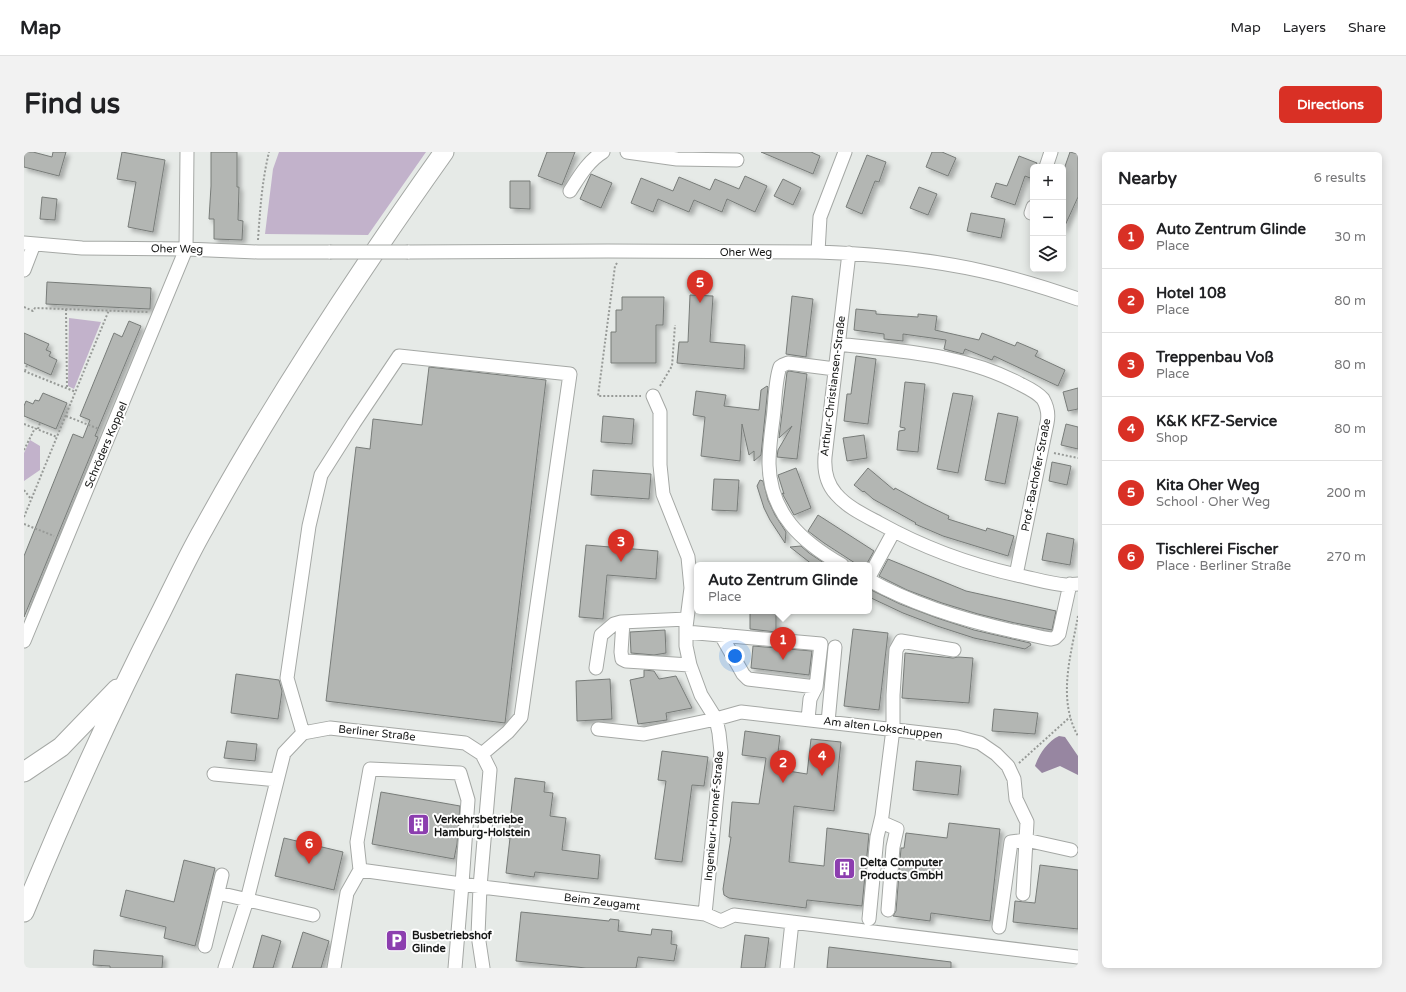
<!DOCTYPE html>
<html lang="en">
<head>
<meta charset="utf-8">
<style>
	:root { --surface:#fff; --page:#f2f2f2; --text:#202124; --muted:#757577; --line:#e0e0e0; --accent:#d93025 }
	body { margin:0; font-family:"Varela Round",sans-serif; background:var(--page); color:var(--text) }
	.controls { position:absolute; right:12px; top:12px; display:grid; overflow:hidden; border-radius:6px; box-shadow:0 2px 10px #0003 }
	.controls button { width:36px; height:36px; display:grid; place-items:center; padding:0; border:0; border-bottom:1px solid var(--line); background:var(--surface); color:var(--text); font:20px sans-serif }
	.you { position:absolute; left:711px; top:504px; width:14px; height:14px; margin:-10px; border:3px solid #fff; border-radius:50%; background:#1a73e8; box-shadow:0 0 0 6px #1a73e833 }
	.badge { display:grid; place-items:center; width:26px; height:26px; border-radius:50%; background:var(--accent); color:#fff; font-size:13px; font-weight:700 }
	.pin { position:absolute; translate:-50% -33px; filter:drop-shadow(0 1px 2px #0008) }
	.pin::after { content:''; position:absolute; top:21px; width:14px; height:12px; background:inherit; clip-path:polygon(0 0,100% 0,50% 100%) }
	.popup { position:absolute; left:670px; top:410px; width:178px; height:52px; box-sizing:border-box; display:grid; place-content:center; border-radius:6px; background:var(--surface); filter:drop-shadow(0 1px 3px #0005); font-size:13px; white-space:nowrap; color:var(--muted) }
	.popup b { font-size:15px; color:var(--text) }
	.popup::after { content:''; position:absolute; left:50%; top:100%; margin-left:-8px; border:8px solid transparent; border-top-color:var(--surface) }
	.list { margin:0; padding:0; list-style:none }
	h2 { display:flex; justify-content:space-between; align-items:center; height:52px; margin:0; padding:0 16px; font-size:17px }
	h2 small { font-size:13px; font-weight:400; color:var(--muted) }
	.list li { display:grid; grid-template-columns:26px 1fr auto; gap:12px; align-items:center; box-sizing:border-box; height:64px; padding:0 16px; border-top:1px solid var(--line) }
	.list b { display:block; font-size:15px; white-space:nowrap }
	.list p { margin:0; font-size:13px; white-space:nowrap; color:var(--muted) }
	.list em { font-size:13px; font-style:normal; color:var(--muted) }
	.icon { flex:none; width:22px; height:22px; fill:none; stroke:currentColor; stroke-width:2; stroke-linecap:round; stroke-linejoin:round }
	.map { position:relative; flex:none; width:1054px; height:816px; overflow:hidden; border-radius:6px }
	header { display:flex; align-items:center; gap:24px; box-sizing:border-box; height:56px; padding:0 20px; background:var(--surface); border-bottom:1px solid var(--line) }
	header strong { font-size:19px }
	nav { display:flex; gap:22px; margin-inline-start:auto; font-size:14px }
	.intro { display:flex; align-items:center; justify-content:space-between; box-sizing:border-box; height:96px; padding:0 24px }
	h1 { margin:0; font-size:28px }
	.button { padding:10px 18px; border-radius:6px; background:var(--accent); color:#fff; font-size:14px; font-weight:700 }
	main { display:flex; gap:24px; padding:0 24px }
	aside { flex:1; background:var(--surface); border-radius:6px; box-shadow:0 2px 10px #0003 }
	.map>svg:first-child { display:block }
	.green { fill:#c2b2cb }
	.water { fill:#9786a1 }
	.building { fill:#b3b6b3; stroke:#787c79; filter:url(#shadow) }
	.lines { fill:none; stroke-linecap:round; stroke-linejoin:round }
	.minor-casing { stroke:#a5a8a5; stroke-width:15 }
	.highway-casing { stroke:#a5a8a5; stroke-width:21 }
	.path { stroke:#979a97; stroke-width:2; stroke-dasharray:2 2; stroke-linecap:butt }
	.minor { stroke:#fff; stroke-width:13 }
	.highway { stroke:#fff; stroke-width:19 }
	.minor-bridge-casing { stroke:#a5a8a5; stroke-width:15; stroke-linecap:butt }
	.minor-bridge { stroke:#fff; stroke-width:13 }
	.labels { text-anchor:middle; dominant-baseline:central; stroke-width:4; stroke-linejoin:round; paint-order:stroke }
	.street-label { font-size:11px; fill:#151615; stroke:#fff }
	.poi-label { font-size:11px; font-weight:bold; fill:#151615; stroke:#fff; text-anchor:start }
</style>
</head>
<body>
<header>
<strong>Map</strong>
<nav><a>Map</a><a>Layers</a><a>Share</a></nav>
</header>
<div class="intro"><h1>Find us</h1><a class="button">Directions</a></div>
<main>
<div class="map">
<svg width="1054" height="816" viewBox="0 0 1054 816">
	<defs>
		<filter id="shadow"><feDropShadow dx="3.5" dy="3.5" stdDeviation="2" flood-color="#0004"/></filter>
	</defs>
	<rect width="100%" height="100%" fill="#e6eae7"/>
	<path class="green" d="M 255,0 L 402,0 L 344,83 L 241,82 L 249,17 Z
		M 45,166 L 77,170 L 50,237 L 44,234 Z
		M 6,288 L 16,294 L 16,318 L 0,329 L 0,301 Z"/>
	<path class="water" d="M 1035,584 L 1041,585 L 1054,604 L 1054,623 L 1036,614 L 1018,621 L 1011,614 C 1015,602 1024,589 1035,584 Z"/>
	<path class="building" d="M 0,0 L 9,0 L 28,5 L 29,0 L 42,0 L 35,24 L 0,15 Z
		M 98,0 L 141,8 L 129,80 L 104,75 L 112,30 L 93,27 Z
		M 187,0 L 213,0 L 213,35 L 215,35 L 214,68 L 219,69 L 218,88 L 190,87 L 190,67 L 185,67 L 187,34 Z
		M 523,0 L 551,0 L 538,33 L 514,24 Z
		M 737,0 L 787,0 L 796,4 L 789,22 Z
		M 908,0 L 918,0 L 932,6 L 924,24 L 902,15 Z
		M 1046,0 L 1054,2 L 1054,45 L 1039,78 L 1039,20 Z
		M 843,3 L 862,10 L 855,30 L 851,29 L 838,62 L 822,55 Z
		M 995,4 L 1013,11 L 1011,15 L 1009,15 L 1009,20 L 1006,26 L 1001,24 L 991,53 L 967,45 L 972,31 L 983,34 Z
		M 567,22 L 588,31 L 577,56 L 556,47 Z
		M 721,24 L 743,34 L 731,60 L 703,47 L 698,60 L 670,48 L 665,60 L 634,47 L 629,60 L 607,51 L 617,26 L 649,39 L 655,25 L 686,38 L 691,27 L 715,37 Z
		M 759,27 L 777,36 L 769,53 L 750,44 Z
		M 486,29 L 506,29 L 506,57 L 486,56 Z
		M 895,35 L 913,42 L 904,63 L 886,56 Z
		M 18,45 L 33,47 L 31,68 L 16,67 Z
		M 947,61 L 981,67 L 977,86 L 943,79 Z
		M 23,130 L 127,136 L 126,157 L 22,152 Z
		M 666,143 L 689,144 L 686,190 L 721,193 L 720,217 L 653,211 L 655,190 L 664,190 Z
		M 768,144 L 789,147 L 782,205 L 762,202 Z
		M 598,145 L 640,145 L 639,173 L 632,173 L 632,211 L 587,211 L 587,180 L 592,180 L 592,158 L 598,158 Z
		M 832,157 L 852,159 L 852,162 L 894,165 L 894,162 L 913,164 L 911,178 L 955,188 L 958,181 L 991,194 L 993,190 L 1014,199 L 1011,204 L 1041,218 L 1034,234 L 970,204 L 968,208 L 941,197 L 939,202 L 920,197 L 922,188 L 879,182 L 879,189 L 860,187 L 860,182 L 830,178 Z
		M 105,169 L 117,174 L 71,284 L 74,285 L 0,465 L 0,404 L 49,282 L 59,286 L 66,268 L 56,264 L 90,181 L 98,185 Z
		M 0,181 L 25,192 L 22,198 L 27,200 L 25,204 L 33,208 L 27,223 L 0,211 Z
		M 832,204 L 852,207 L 844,272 L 820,269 L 823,242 L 827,242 Z
		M 405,215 L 522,228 L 481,571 L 302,549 L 332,295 L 346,297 L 349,267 L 398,273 Z
		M 765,219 L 783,222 L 773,307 L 753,305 L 754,298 L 768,274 L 755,286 L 763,220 Z
		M 881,230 L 901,232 L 894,300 L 873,298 L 875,279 L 881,278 L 881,276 L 876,275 Z
		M 743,234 L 744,235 L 737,303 L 730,309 L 730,299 L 725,303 L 718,272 L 716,309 L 677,304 L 681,265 L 669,263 L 672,239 L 702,243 L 700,254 L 735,258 L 737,238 Z
		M 1054,236 L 1054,257 L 1044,259 L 1039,240 Z
		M 19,241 L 43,251 L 32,277 L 0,264 L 0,254 L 2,249 L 9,252 L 11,248 L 15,249 Z
		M 929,241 L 949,244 L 934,321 L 913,317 Z
		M 974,261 L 994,265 L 981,332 L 961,328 Z
		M 579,264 L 610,267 L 608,292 L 577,290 Z
		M 1042,272 L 1054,275 L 1054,297 L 1037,293 Z
		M 840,283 L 843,306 L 823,309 L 819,286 Z
		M 1028,310 L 1047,314 L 1043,333 L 1025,329 Z
		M 772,316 L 787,356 L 770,363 L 759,343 L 758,341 L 760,342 L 754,323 Z
		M 844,316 L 870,338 L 871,336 L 900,352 L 925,364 L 924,367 L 962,379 L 963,376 L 990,384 L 984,404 L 919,384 L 891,372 L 892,371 L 849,347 L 840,339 L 839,340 L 830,333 Z
		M 569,318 L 627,322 L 625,347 L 567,343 Z
		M 690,327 L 715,328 L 713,359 L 688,358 Z
		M 736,328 L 739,329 L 744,348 L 751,363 L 762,380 L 761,391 L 746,368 L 740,356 L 733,334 Z
		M 794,363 L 850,399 L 842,413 L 834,413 L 800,391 L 784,379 Z
		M 1023,381 L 1050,387 L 1046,413 L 1018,408 Z
		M 562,393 L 634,399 L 632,427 L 583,423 L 579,467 L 555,465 Z
		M 777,394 L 785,401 L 803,413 L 789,413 L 766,395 Z
		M 864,407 L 942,439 L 1032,459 L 1028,478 L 991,471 L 954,462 L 918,451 L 883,438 L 855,424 Z
		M 845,437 L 876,452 L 913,466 L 950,478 L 1006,491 L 1007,493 L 1001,497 L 950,486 L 913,474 L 879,461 L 845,445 Z
		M 726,459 L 752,459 L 752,480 L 726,477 Z
		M 829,477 L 864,481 L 855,558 L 820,554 Z
		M 641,478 L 642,501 L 630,503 L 607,501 L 606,480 Z
		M 729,494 L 788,499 L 785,523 L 727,516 Z
		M 881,501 L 929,506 L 934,505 L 949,506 L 945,551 L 878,546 Z
		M 620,518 L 630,519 L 635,527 L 652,524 L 668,556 L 642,561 L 643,568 L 614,572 L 606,528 L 620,525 Z
		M 212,522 L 255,528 L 258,539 L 254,567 L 207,561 Z
		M 586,527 L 588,567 L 553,569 L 552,529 Z
		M 970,557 L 1014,561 L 1011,582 L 968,579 Z
		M 721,579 L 756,584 L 752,617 L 783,622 L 787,587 L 817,590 L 810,659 L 770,654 L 765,710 L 800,714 L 803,676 L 845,682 L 838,754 L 783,748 L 782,756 L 705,746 L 700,743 L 699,737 L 707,685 L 705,685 L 708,650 L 735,652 L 742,606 L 718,603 Z
		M 203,589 L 233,592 L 231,609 L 200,606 Z
		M 638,599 L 684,605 L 680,634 L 668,633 L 658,710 L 631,707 L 642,629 L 634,628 Z
		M 892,609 L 937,614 L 934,643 L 889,638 Z
		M 491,626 L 521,630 L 520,640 L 529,641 L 526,664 L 542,666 L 538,698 L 576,703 L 574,727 L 511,720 L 510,725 L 482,721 L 486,686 L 484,686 Z
		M 357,640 L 436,654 L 433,692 L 430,707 L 348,692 Z
		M 925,671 L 976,677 L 966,769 L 907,761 L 906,769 L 869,764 L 872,759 L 877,696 L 880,696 L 882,681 L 923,686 Z
		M 260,686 L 319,700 L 310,738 L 251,724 Z
		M 160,708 L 191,716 L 171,794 L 140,786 L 142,775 L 96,764 L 102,738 L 150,750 Z
		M 1016,713 L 1054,718 L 1054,777 L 989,770 L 991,749 L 1011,751 Z
		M 497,760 L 585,769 L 586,767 L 595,768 L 594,779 L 627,783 L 628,777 L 648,779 L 647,792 L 653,793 L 650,809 L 614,805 L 612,816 L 562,816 L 492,809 Z
		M 279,780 L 305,789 L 297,816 L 268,816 Z
		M 238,783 L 257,789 L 249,816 L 229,816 Z
		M 721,783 L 745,786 L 741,816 L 717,816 Z
		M 805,795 L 927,810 L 927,816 L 803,816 Z
		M 70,798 L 139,804 L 138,816 L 86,816 L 86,814 L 69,813 Z"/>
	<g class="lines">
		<defs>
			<path id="minor" d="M 603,0 L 653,7 L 713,8
				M 1022,15 L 1027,0
				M 546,39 C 555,25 564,9 579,0
				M 1007,61 L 1009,55
				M 0,91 L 58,96 L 162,97 L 234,100 L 306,100
				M 384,100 L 584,99 L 794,100 C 849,102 905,107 958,119 C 990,126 1023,136 1054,147
				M 794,100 L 796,65 L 821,0
				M 825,101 L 801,305 C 800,319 803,332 812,342 C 823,355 840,363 855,371 C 900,396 946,413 997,424 C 1011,427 1027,432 1042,433 C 1046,433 1050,432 1054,432
				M 0,118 L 10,92
				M 814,192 C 875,199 941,202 996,232 C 1004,236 1013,240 1019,247 C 1023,254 1025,262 1023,271 L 992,423
				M 811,217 L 764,211 L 759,213 L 756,215 C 751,228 751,253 749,267 C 747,282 745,297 745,312 C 746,362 778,390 818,413
				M 629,244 L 636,260 L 636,313 L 639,342 L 664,405 L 667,436 L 662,475 L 662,494 L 666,513 L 677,543 L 692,567 L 695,581 L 697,600 L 681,762
				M 845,425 L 870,379
				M 845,428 C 890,453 939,468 989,479 C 1001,481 1014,485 1027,487 L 1031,486 L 1035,482 L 1046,432
				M 599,470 L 597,500 L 598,507 L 602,509 L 666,513
				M 662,480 L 797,492 L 792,535 L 786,547 L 784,567
				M 697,483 L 719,522 L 724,527 L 792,535
				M 0,489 L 162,97 L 163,0
				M 572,516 L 577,483 L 590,472 L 597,470 L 663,467
				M 804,570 L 811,495
				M 574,577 L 620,582 L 692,567 L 717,560 L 933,585 L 956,591 L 972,602 L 984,614 L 990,627 L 992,647 L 1003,670 L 999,742
				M 279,581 L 263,526 L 285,374 L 297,323 L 330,271 L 375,204 L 546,222 L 497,565 L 484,580 L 458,602
				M 190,622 L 253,628
				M 857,670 L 873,677 L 869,695 L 864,758
				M 194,741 L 289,763
				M 845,767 L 853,685 L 858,664 L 869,577 L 869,543 L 872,498 L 877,489 L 930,498
				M 975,775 L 987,690 L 1002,688 L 1047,698
				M 181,794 L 198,723
				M 201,816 L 223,748 L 260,601 L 279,581 L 306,576 L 441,591 L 458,602 L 466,618 L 456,735 L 454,783 L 459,816
				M 310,816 L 323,741 L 336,718
				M 431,816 L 438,732 L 444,648 L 436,621 L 346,617 L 333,690 L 336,718 L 466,736 L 681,762 L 697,769 L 710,763 L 1054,805
				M 763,816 L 768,770"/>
			<path id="highway" d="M 0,620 L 37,595 L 93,537
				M 0,760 C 42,657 88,556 138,458 C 152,430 165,402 180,376 C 252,245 334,121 420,0"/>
		</defs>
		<use href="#minor" class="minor-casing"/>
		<use href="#highway" class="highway-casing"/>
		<path class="path" d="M 234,88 C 236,58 238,29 245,0
			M 593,111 L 591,114 L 574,244 L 617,244
			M 0,155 L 9,159 L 11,156 L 124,160
			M 42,157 L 43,236
			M 0,219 L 52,240
			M 1,219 L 3,213
			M 636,234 L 648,214 L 651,173
			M 42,264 L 75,277
			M 0,272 L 33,285
			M 14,277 L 16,271
			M 0,298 L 11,276
			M 1030,301 L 1054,306
			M 0,338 L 7,347
			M 0,365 L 85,158
			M 0,372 L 30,384
			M 1054,464 C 1047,503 1033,547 1054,584
			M 995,611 L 1046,565"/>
		<use href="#minor" class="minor"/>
		<use href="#highway" class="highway"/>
		<defs>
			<path id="minor-bridge" d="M 306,100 L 384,100"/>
		</defs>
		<use href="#minor-bridge" class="minor-bridge-casing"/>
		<use href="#minor-bridge" class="minor-bridge"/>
	</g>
	<defs>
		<symbol id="building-square" viewBox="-11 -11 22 22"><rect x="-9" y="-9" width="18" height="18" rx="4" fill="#8c3eaf" stroke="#fff"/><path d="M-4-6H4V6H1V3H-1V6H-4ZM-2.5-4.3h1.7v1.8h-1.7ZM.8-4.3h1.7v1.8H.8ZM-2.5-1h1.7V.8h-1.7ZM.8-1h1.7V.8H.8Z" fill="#fff"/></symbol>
		<symbol id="parking-square" viewBox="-11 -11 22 22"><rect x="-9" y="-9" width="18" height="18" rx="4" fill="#8c3eaf" stroke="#fff"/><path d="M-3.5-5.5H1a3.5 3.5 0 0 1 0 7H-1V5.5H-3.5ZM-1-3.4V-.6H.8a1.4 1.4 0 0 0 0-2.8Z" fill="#fff"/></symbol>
	</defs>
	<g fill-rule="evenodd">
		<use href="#building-square" x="382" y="660" width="25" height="25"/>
		<use href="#building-square" x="808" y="704" width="25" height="25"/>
		<use href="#parking-square" x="360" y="776" width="25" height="25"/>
	</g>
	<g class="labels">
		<g class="street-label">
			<text transform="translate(153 97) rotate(1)">Oher Weg</text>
			<text x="722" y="100">Oher Weg</text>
			<text transform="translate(809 234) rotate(-83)">Arthur-Christiansen-Straße</text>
			<text transform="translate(82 293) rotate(-67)">Schröders Koppel</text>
			<text transform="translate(1012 323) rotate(-79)">Prof.-Bachofer-Straße</text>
			<text transform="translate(859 576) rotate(7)">Am alten Lokschuppen</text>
			<text transform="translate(353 581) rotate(6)">Berliner Straße</text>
			<text transform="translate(690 664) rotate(-85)">Ingenieur-Honnef-Straße</text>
			<text transform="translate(578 750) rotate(7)">Beim Zeugamt</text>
		</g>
		<g class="poi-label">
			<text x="410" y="667">Verkehrsbetriebe<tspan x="410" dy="13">Hamburg-Holstein</tspan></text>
			<text x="836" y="710">Delta Computer<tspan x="836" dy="13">Products GmbH</tspan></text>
			<text x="388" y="783">Busbetriebshof<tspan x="388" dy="13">Glinde</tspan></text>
		</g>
	</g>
</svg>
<div class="controls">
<button>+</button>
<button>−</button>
<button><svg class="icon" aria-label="layers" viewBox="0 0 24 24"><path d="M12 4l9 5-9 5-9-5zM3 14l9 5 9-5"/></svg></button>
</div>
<div class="you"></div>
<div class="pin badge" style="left:759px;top:508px">1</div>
<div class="popup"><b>Auto Zentrum Glinde</b>Place</div>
<div class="pin badge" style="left:759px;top:631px">2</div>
<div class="pin badge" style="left:597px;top:410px">3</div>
<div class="pin badge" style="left:798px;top:624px">4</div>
<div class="pin badge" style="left:676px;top:151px">5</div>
<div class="pin badge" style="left:285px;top:712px">6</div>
</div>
<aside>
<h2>Nearby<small>6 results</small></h2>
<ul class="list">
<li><span class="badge">1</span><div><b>Auto Zentrum Glinde</b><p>Place</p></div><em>30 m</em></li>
<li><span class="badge">2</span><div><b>Hotel 108</b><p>Place</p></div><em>80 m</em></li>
<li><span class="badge">3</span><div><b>Treppenbau Voß</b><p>Place</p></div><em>80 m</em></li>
<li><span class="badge">4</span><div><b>K&amp;K KFZ-Service</b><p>Shop</p></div><em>80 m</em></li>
<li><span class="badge">5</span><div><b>Kita Oher Weg</b><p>School · Oher Weg</p></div><em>200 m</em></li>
<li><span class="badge">6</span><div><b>Tischlerei Fischer</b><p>Place · Berliner Straße</p></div><em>270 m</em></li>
</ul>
</aside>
</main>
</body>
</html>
